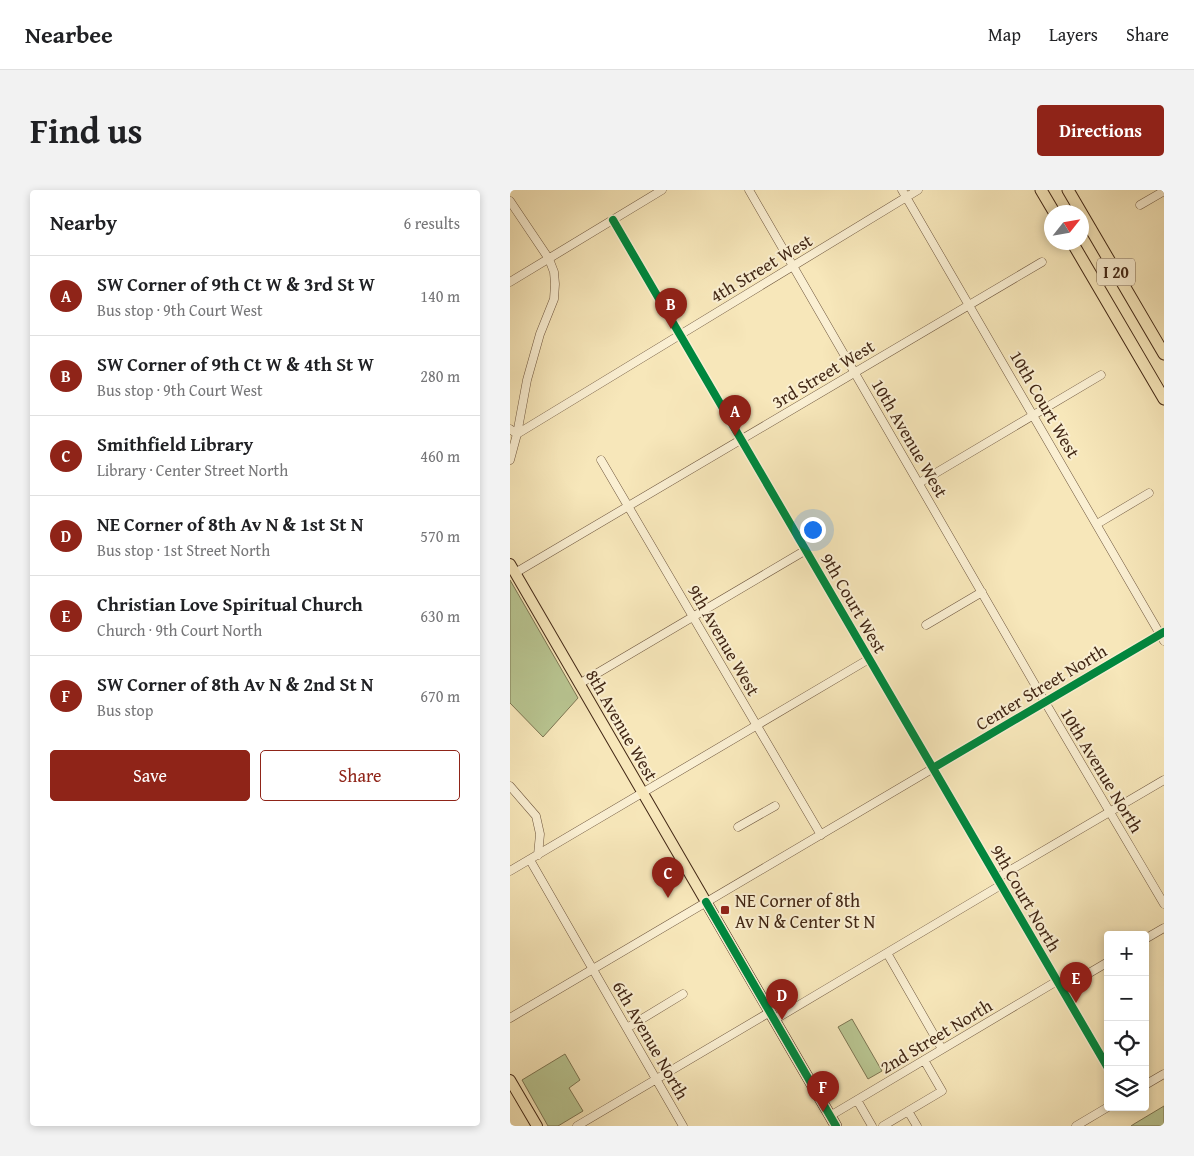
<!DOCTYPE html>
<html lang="en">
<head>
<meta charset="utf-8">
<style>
	:root { --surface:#fff; --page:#f2f2f2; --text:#202124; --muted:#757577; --line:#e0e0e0; --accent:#8f2418 }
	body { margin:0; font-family:"Gentium Book Plus",serif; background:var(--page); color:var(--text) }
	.controls { position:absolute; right:15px; bottom:15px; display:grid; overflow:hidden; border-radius:5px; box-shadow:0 2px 8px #0003 }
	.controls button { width:45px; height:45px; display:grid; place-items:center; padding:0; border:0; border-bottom:1px solid var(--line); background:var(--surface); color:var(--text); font:25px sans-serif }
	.compass { position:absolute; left:534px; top:15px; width:45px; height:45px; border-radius:50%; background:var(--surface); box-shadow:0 2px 8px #0003; rotate:59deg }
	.you { position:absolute; left:302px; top:339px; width:18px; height:18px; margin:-12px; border:4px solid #fff; border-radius:50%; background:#1a73e8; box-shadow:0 0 0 8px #1a73e833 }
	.badge { display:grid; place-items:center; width:32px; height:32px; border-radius:50%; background:var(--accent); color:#fff; font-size:16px; font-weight:700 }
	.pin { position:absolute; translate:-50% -41px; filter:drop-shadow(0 1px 2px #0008) }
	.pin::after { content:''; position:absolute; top:26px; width:18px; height:15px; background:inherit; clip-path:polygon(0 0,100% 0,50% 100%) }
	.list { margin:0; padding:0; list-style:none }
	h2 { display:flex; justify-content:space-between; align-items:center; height:65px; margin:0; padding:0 20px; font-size:21px }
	h2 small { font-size:16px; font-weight:400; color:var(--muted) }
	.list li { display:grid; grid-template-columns:32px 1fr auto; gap:15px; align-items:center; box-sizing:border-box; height:80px; padding:0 20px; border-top:1px solid var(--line) }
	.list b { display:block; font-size:19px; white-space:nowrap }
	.list p { margin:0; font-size:16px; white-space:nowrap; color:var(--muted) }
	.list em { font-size:16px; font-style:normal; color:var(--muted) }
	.actions { display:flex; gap:10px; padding:15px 20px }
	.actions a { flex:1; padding:11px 0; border:1px solid var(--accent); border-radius:5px; text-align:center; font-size:18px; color:var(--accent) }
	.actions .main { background:var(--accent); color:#fff }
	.icon { flex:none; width:28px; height:28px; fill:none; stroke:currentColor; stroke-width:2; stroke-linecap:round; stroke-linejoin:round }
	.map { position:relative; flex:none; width:654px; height:936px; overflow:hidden; border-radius:5px }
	header { display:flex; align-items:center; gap:30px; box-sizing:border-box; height:70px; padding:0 25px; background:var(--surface); border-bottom:1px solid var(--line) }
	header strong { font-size:24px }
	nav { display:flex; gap:28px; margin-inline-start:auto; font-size:18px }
	.intro { display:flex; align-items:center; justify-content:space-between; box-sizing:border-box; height:120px; padding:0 30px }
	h1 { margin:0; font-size:35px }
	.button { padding:12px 22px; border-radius:5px; background:var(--accent); color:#fff; font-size:18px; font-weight:700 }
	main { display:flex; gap:30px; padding:0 30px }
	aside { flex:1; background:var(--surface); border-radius:5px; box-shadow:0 2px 8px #0003 }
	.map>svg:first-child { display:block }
	.green { fill:#b9c692; stroke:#7d7653 }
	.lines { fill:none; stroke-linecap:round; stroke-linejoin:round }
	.minor-casing { stroke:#6e563e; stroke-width:9 }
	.major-casing { stroke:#412614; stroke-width:12 }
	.highway-casing { stroke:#412614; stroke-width:13 }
	.minor { stroke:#faefd2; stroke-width:8 }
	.major { stroke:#f7e7ba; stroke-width:10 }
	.highway { stroke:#f7e7ba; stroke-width:11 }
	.cycleway-casing { stroke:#faefd2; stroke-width:11 }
	.cycleway { stroke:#00873e; stroke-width:8 }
	.poi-dot { fill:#8f2418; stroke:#faefd2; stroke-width:2 }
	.labels { text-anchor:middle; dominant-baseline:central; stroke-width:4; stroke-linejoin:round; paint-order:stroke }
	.shield { fill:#faefd2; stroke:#78624d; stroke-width:1 }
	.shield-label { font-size:16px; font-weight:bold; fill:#412614 }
	.street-label { font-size:18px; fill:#412614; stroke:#faefd2 }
	.poi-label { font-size:18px; fill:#412614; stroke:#faefd2; text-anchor:start }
</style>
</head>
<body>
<header>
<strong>Nearbee</strong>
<nav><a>Map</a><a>Layers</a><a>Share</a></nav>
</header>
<div class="intro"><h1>Find us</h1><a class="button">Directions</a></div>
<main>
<aside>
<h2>Nearby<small>6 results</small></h2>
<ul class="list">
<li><span class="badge">A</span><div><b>SW Corner of 9th Ct W &amp; 3rd St W</b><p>Bus stop · 9th Court West</p></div><em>140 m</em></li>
<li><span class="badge">B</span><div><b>SW Corner of 9th Ct W &amp; 4th St W</b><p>Bus stop · 9th Court West</p></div><em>280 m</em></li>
<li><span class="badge">C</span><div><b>Smithfield Library</b><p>Library · Center Street North</p></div><em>460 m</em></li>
<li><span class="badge">D</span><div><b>NE Corner of 8th Av N &amp; 1st St N</b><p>Bus stop · 1st Street North</p></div><em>570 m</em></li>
<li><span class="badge">E</span><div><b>Christian Love Spiritual Church</b><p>Church · 9th Court North</p></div><em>630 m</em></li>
<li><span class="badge">F</span><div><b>SW Corner of 8th Av N &amp; 2nd St N</b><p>Bus stop</p></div><em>670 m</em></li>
</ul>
<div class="actions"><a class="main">Save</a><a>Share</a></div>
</aside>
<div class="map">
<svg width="654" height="936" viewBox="0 0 654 936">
	<rect width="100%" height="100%" fill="#f7e7ba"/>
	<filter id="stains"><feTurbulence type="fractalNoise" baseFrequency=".004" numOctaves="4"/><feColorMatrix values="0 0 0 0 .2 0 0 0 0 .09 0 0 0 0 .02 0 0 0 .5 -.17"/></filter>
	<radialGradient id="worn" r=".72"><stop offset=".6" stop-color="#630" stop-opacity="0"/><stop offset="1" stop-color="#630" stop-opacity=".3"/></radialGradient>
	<path class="green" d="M 0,390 L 68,508 L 33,547 L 0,513 Z
		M 342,829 L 372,881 L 358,889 L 328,837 Z
		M 55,864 L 70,890 L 59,898 L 73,921 L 48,936 L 38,936 L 12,890 Z
		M 654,916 L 654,936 L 621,936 L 624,934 Z"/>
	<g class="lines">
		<defs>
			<path id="minor" d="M 239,0 L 535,512 L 654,714
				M 392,0 L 654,451
				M 0,11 L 39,69 L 44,82 L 45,94 L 44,109 L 30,144 L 17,190 L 7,244 L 0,270
				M 630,15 L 654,1
				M 103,30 L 598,878
				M 0,92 L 152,0
				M 0,239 L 7,244 L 408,0
				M 91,270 L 311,645
				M 409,293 L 591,185
				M 587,334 L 639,303
				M 5,383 L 532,72
				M 416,435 L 472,402
				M 69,494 L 296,360
				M 0,596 L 26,626 L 30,644 L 28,665
				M 228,637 L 265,616
				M 20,670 L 173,936
				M 0,681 L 359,469
				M 487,688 L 654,590
				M 635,749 L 654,738
				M 377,763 L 432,859
				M 552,799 L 598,772
				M 0,828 L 654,442
				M 264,830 L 491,695
				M 117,838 L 173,804
				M 635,895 L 654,884
				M 347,910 L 362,936
				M 398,921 L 407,936
				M 320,926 L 547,791
				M 67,936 L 260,822
				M 373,936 L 432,901 L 414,870
				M 566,936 L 598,917"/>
			<path id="major" d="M 0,374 L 326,936
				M 0,890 L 27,936"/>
			<path id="highway" d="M 531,0 L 544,22
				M 558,0 L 654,164
				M 562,52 L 654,209"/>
		</defs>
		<use href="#minor" class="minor-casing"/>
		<use href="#major" class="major-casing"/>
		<use href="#highway" class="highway-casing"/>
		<use href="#minor" class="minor"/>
		<use href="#major" class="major"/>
		<use href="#highway" class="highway"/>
		<defs>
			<path id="cycleway" d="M 103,30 L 598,878
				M 423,578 L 654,442
				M 196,712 L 326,936"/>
		</defs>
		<use href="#cycleway" class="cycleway-casing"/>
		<use href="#cycleway" class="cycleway"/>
	</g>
	<rect class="poi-dot" x="210" y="715" width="10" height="10" rx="2.5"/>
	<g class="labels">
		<rect class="shield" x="587" y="68.5" width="38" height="27" rx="4"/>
		<g class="shield-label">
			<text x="606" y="82">I 20</text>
		</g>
		<g class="street-label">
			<text transform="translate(251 78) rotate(-31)">4th Street West</text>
			<text transform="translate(313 184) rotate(-31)">3rd Street West</text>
			<text transform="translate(535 214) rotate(60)">10th Court West</text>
			<text transform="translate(400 248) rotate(60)">10th Avenue West</text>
			<text transform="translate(344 413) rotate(60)">9th Court West</text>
			<text transform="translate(214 450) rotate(60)">9th Avenue West</text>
			<text transform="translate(531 497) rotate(-31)">Center Street North</text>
			<text transform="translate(112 535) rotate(60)">8th Avenue West</text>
			<text transform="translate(592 580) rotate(59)">10th Avenue North</text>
			<text transform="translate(516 708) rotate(60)">9th Court North</text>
			<text transform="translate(426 846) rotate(-31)">2nd Street North</text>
			<text transform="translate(141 850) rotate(60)">6th Avenue North</text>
		</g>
		<g class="poi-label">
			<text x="225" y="710">NE Corner of 8th<tspan x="225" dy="21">Av N &amp; Center St N</tspan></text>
		</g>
	</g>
	<rect width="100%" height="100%" filter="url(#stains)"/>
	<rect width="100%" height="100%" fill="url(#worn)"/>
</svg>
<div class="controls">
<button>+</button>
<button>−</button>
<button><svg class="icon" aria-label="locate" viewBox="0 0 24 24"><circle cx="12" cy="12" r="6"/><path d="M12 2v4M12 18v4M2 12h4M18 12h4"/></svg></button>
<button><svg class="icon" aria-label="layers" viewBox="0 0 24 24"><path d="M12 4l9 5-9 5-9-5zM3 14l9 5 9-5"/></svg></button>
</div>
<svg class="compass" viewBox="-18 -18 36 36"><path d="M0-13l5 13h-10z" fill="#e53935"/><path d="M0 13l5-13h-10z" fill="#757577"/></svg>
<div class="you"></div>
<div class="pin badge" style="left:225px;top:246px">A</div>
<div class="pin badge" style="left:161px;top:139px">B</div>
<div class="pin badge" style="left:158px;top:708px">C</div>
<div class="pin badge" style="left:272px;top:830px">D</div>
<div class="pin badge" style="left:566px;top:813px">E</div>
<div class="pin badge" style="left:313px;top:922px">F</div>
</div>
</main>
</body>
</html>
